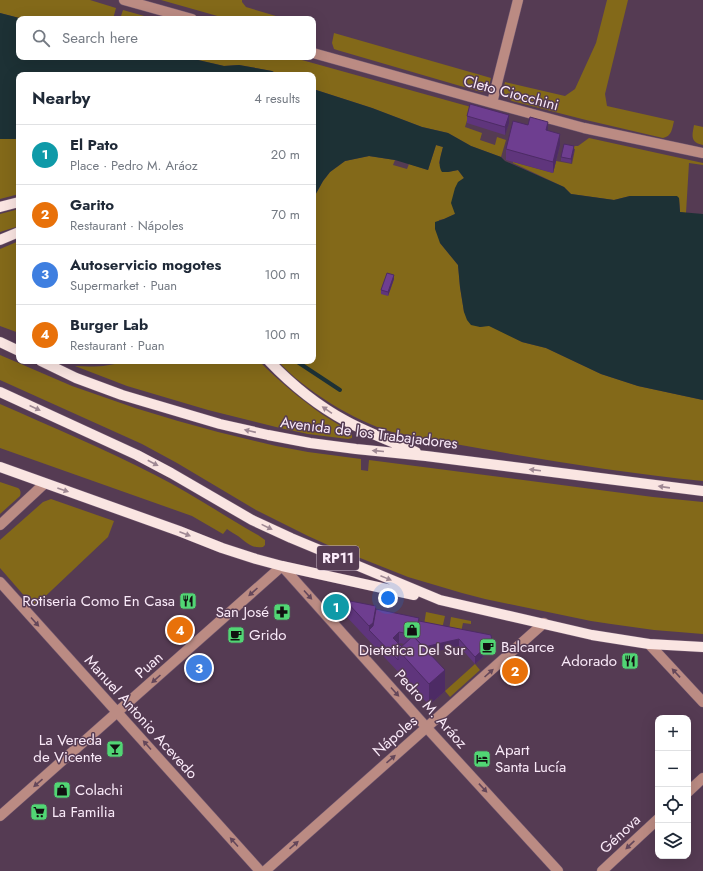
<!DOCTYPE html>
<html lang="en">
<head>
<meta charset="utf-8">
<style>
	:root { --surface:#fff; --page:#f2f2f3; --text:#1f2937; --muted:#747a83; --line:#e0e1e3; --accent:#2563eb }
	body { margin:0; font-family:Jost,sans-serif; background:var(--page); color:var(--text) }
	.controls { position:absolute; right:12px; bottom:12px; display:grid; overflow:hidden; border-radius:8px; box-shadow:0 4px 16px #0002 }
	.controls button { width:36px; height:36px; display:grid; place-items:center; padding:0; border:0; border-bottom:1px solid var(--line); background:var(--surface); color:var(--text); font:20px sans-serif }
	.you { position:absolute; left:388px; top:598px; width:14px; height:14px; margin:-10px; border:3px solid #fff; border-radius:50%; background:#1a73e8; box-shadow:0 0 0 6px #1a73e833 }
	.badge { display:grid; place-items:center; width:26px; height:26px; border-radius:50%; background:var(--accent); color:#fff; font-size:13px; font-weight:700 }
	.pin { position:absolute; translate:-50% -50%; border:2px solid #fff; box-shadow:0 1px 4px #0006 }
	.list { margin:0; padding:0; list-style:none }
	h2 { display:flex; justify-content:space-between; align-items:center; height:52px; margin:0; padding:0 16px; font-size:17px }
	h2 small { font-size:13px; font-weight:400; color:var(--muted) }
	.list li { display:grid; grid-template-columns:26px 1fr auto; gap:12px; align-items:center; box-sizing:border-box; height:60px; padding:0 16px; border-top:1px solid var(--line) }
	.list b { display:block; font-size:15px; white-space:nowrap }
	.list p { margin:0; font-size:13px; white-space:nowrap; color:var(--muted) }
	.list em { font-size:13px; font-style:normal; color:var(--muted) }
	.icon { flex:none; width:22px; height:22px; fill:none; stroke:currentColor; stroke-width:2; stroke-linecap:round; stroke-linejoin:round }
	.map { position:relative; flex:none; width:703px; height:871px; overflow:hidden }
	.search { position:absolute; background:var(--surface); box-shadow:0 4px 16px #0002; left:16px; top:16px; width:300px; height:44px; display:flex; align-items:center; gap:10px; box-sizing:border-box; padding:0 14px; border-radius:8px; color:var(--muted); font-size:15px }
	.panel { position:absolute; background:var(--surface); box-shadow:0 4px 16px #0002; left:16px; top:72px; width:300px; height:292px; border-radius:8px }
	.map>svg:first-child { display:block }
	.green { fill:#836919 }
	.water { fill:#1d3135 }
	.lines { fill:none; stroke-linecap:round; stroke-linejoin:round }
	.stream { stroke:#1d3135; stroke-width:4 }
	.minor-casing { stroke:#735a71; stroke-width:11 }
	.major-casing { stroke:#735a71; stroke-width:11 }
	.minor { stroke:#bb8b83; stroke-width:10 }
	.major { stroke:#fae5e2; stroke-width:10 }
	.wall { fill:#5f357c; fill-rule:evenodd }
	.shaded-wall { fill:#4d2b65 }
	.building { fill:#6e3e90; stroke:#4d2b65 }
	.oneway { fill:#9f8893 }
	.oneway2 { fill:#64475a }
	.labels { text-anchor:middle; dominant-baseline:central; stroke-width:3; stroke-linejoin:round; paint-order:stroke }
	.shield { fill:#553b53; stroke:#c8b6c7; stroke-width:1 }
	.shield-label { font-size:14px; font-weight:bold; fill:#faeaf9 }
	.street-label { font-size:15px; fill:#faeaf9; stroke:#553b53 }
	.poi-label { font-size:15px; fill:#faeaf9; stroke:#553b53; text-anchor:start }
</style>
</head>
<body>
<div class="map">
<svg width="703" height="871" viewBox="0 0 703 871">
	<rect width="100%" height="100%" fill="#553b53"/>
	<path class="green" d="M 0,0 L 90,0 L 116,8 L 113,19 L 23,19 L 0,13 Z
		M 161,0 L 242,0 L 242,2 L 246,7 L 286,19 L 228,19 Z
		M 607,0 L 628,0 L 605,94 L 607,106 L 674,121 C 672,129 672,136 663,138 L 586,120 L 512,101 C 503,96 503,91 505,82 L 565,96 L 575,89 L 596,43 Z
		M 123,10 L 155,19 L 120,19 Z
		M 334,33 L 491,78 C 489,86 489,91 481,92 L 337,50 L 334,49 L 332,43 Z
		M 185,57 L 291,57 L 471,107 L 465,127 L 482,133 L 480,140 L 495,145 L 497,137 L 506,140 L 501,157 L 471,146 L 448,133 L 422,127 L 372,108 L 313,89 L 313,75 L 279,75 L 272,71 L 239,65 L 224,66 Z
		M 694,125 L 703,127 L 703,145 C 690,142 692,136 694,125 Z
		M 19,138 L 19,194 L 0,199 L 0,139 L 15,139 Z
		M 589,138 L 703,163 L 703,165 L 689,163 L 686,213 L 680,212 L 679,198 L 630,196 L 614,200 L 571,194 L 564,187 L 513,163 L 513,162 L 553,173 L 556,161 L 572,164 L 575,149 L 565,146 L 578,146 Z
		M 436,145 L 443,147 L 439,163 L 448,172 L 458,170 L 464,178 L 459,182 L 455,214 L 444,219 L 439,220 L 440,243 L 458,265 L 460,287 L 464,312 L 480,327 L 489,325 L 522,342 L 546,348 L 601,374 L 638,386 L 703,400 L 703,481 C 598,470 495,452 392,432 C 354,421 304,390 278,361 L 313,361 L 313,199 L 323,181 L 330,172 L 345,161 L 369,156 L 395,160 L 393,165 L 407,169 L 409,164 L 428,170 Z
		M 19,209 L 19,226 L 0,232 L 0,214 Z
		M 19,241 L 19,333 L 0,326 L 0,249 Z
		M 0,355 L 72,386 L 135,408 L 178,421 L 218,432 L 276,446 L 308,452 L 361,459 L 361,470 L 368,471 L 369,460 L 653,497 L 703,502 L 703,634 L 654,630 L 611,624 L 591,621 L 485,599 L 462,593 L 408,577 L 330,546 L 308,536 L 256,510 L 177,463 L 142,444 L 0,380 Z
		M 125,361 L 259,361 C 280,382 299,398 323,415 C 332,421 342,426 352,433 L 352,438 L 348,439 L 308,434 L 280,428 L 208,410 L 127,386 L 75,366 C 92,367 109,367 125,361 Z
		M 0,404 C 52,427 105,449 155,475 C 191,493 224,516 258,535 L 265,540 L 265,545 L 263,547 C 252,549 246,542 238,536 C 234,534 230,531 227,529 L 223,534 L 192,516 L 0,448 Z
		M 0,482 L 18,488 C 21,490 21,493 20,496 L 0,514 Z
		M 51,499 L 114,521 L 108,537 L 34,607 L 0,568 L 0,540 L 43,502 Z
		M 426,612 L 445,616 L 442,629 L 424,625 Z
		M 451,617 L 471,621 L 471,624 L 463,623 L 461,632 L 449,630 Z
		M 475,664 L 480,670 L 450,697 L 445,691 Z"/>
	<path class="water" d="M 0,13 L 23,19 L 19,19 L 19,57 L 185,57 L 224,66 L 239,65 L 272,71 L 279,75 L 19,75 L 19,138 L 15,139 L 0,139 Z
		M 313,89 L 372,108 L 422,127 L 448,133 L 471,146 L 501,157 L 505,161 L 564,187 L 571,194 L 614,200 L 630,196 L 677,196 L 679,198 L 680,212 L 703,214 L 703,400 L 638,386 L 601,374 L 546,348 L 522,342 L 489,326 L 480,327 L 471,325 L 467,320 L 464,312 L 460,287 L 458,265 L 440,243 L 435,229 L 435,222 L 444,219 L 455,214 L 451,203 L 455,188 L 458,182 L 464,178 L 458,170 L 448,172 L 442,172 C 437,164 441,156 443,147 L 436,145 L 428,170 L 395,160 L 369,156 L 345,161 L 330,172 L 323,181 L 313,199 Z"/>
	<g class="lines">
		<path class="stream" d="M 296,361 L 340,390"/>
		<defs>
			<path id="minor" d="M 124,0 L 192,19
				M 313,53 L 492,103 L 584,128 L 703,153
				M 492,103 L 518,0
				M 0,525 L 44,484
				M 0,582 L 260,871
				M 649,644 L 703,702
				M 688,792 L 703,778
				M 0,816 L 282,566 L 427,728 L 558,871
				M 265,871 L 544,623
				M 602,871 L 658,819"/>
			<path id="major" d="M 0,207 L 19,202
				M 0,240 L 19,232
				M 0,342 L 19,351
				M 41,361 L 76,378 L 122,395 L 220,424 L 268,435 L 310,443 L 356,449 L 426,456 L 703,491
				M 269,361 C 291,384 318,406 346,421 C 368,433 393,442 416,452
				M 0,392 L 137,455 L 171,473 L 252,520 L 291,538 L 440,600 L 592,635 L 649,644 L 703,647
				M 0,467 L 179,531 L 222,548 L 256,559 L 282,566 L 414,595"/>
		</defs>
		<use href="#minor" class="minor-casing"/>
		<use href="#major" class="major-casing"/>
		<use href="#minor" class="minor"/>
		<use href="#major" class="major"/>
	</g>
	<path class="wall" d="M 467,116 L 509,123 L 505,135 L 467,123 Z
		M 548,131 L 560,145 L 553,173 L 506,160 L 506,149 Z
		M 574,150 L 571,163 L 561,161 L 561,157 Z
		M 394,279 L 388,296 L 381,294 L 381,290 Z
		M 345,600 L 419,621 L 492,649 L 475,664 L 459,646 L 429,653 L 445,691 L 429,705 L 345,615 ZM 399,643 L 404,644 L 402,647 Z"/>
	<path class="shaded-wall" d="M 509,115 L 509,123 L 505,135 L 505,127 Z
		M 548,122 L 548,133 L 546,130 Z
		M 560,134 L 560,145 L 553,173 L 553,162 Z
		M 574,146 L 574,150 L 571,163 L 571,159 Z
		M 394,275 L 394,279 L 388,296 L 388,292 Z
		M 376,606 L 376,621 L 373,634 L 369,630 L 369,626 Z
		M 399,632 L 399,643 L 393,638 Z
		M 459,639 L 459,646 L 413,657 L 413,649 Z
		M 492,641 L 492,649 L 475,664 L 475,657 Z
		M 445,670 L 445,691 L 429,705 L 429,684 Z"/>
	<path class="building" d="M 470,104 L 509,115 L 505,127 L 467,116 Z
		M 530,117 L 548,122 L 546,130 L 560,134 L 553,162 L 506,149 L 513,121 L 528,125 Z
		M 564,144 L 574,146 L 571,159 L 561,157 Z
		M 387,273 L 394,275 L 388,292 L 381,290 Z
		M 345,600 L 376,606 L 373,623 L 369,626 Z
		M 376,609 L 419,618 L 415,635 L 399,632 L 393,638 L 402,647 L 398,650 L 398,660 L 369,630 L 373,626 Z
		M 419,621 L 491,635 L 492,641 L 475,657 L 459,639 L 424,647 L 415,638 Z
		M 413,636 L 445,670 L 429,684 L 398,650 Z"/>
	<defs><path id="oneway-solid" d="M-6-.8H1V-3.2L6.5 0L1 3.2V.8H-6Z"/></defs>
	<g class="oneway">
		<use href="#oneway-solid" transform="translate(35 408) rotate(25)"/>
		<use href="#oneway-solid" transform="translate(327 410) rotate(-146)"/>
		<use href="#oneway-solid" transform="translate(250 431) rotate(-167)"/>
		<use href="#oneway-solid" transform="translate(378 451) rotate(-175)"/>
		<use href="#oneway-solid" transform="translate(153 463) rotate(28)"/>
		<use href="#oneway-solid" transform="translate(535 470) rotate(-173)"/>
		<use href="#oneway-solid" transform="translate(664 487) rotate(-172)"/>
		<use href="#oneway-solid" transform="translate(63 490) rotate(19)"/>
		<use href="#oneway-solid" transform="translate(267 527) rotate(26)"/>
		<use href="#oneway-solid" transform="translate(185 534) rotate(21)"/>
		<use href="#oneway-solid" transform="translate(386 578) rotate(22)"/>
	</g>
	<g class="oneway2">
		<use href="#oneway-solid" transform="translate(253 592) rotate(138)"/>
		<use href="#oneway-solid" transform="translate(308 595) rotate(48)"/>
		<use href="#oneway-solid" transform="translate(35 622) rotate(48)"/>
		<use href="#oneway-solid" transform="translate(489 673) rotate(-42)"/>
		<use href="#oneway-solid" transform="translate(676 673) rotate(-133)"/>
		<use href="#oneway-solid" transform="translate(156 679) rotate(138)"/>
		<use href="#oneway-solid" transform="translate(395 692) rotate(48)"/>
		<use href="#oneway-solid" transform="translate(147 745) rotate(-132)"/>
		<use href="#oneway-solid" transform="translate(391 759) rotate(-41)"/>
		<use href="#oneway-solid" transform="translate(38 783) rotate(139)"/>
		<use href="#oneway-solid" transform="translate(483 788) rotate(47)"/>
		<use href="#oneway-solid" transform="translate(234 842) rotate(-132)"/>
		<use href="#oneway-solid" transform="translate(294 845) rotate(-41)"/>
		<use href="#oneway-solid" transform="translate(630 845) rotate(137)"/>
	</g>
	<defs>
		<symbol id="restaurant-square" viewBox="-11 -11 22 22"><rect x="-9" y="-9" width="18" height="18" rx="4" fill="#51d674" stroke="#553b53"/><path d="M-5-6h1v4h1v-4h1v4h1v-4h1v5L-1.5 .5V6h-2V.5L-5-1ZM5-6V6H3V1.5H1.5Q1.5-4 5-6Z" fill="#111"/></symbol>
		<symbol id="pharmacy-square" viewBox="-11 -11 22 22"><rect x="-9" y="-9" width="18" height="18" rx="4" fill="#51d674" stroke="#553b53"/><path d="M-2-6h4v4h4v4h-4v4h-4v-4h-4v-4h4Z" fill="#111"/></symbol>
		<symbol id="shop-square" viewBox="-11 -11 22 22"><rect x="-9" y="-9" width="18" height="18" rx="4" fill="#51d674" stroke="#553b53"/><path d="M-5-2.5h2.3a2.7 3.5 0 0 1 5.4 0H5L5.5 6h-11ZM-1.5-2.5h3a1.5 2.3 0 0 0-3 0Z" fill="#111"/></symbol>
		<symbol id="cafe-square" viewBox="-11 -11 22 22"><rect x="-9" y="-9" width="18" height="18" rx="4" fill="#51d674" stroke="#553b53"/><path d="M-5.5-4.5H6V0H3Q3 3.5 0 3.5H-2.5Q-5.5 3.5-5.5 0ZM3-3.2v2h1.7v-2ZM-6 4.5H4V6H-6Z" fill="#111"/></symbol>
		<symbol id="bar-square" viewBox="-11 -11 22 22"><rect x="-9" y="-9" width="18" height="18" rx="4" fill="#51d674" stroke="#553b53"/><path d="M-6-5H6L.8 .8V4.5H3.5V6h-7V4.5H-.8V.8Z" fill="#111"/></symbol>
		<symbol id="hotel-square" viewBox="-11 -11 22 22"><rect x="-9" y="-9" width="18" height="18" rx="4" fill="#51d674" stroke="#553b53"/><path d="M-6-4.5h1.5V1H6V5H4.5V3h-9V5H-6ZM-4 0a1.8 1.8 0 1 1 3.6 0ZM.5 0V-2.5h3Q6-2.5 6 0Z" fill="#111"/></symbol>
		<symbol id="supermarket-square" viewBox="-11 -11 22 22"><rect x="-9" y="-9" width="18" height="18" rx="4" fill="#51d674" stroke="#553b53"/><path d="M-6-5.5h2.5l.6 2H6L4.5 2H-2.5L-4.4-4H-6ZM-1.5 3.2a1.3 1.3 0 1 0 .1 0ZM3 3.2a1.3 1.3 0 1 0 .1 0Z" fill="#111"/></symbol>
	</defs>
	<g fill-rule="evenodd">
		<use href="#restaurant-square" x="178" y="591" width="20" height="20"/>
		<use href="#pharmacy-square" x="272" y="602" width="20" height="20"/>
		<use href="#shop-square" x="402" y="620" width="20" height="20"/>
		<use href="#cafe-square" x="226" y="625" width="20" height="20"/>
		<use href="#cafe-square" x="478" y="637" width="20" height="20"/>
		<use href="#restaurant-square" x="620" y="651" width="20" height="20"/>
		<use href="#bar-square" x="105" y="739" width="20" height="20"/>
		<use href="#hotel-square" x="472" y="749" width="20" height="20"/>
		<use href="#shop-square" x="52" y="780" width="20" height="20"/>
		<use href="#supermarket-square" x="29" y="802" width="20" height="20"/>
	</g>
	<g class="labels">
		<rect class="shield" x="317" y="546" width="42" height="24" rx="3"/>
		<g class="shield-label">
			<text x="338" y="558">RP11</text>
		</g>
		<g class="street-label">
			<text transform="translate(511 93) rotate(15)">Cleto Ciocchini</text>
			<text transform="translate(369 433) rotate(7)">Avenida de los Trabajadores</text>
			<text transform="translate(149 665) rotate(-42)">Puan</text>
			<text transform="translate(431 709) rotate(48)">Pedro M. Aráoz</text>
			<text transform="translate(141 717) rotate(48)">Manuel Antonio Acevedo</text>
			<text transform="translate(395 736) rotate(-41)">Nápoles</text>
			<text transform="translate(620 834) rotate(-43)">Génova</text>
		</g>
		<g class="poi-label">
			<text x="175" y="601" text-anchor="end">Rotiseria Como En Casa</text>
			<text x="269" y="612" text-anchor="end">San José</text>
			<text x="249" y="635">Grido</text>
			<text x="501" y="647">Balcarce</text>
			<text x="412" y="650" text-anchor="middle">Dietetica Del Sur</text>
			<text x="617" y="661" text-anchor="end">Adorado</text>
			<text x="102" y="740" text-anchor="end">La Vereda<tspan x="102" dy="17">de Vicente</tspan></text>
			<text x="495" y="750">Apart<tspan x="495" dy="17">Santa Lucía</tspan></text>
			<text x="75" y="790">Colachi</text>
			<text x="52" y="812">La Familia</text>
		</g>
	</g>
</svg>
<div class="controls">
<button>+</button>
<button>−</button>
<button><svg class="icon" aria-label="locate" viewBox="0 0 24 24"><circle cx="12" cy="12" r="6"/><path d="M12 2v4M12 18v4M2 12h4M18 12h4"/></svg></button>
<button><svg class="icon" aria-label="layers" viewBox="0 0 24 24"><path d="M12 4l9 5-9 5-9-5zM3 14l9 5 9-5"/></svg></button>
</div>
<div class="you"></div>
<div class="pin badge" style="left:336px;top:607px;background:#0f9aa8">1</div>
<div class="pin badge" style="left:515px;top:671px;background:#e8710a">2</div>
<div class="pin badge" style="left:199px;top:668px;background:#3f7fe0">3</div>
<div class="pin badge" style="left:180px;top:630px;background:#e8710a">4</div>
<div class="search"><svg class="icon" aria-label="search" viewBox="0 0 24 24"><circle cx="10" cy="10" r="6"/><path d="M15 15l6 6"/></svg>Search here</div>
<section class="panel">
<h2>Nearby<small>4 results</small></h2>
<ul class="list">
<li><span class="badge" style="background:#0f9aa8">1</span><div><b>El Pato</b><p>Place · Pedro M. Aráoz</p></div><em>20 m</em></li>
<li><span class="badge" style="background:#e8710a">2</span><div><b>Garito</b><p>Restaurant · Nápoles</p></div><em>70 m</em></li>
<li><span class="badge" style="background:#3f7fe0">3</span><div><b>Autoservicio mogotes</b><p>Supermarket · Puan</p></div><em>100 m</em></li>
<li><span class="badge" style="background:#e8710a">4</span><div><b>Burger Lab</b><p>Restaurant · Puan</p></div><em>100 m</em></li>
</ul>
</section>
</div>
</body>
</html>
